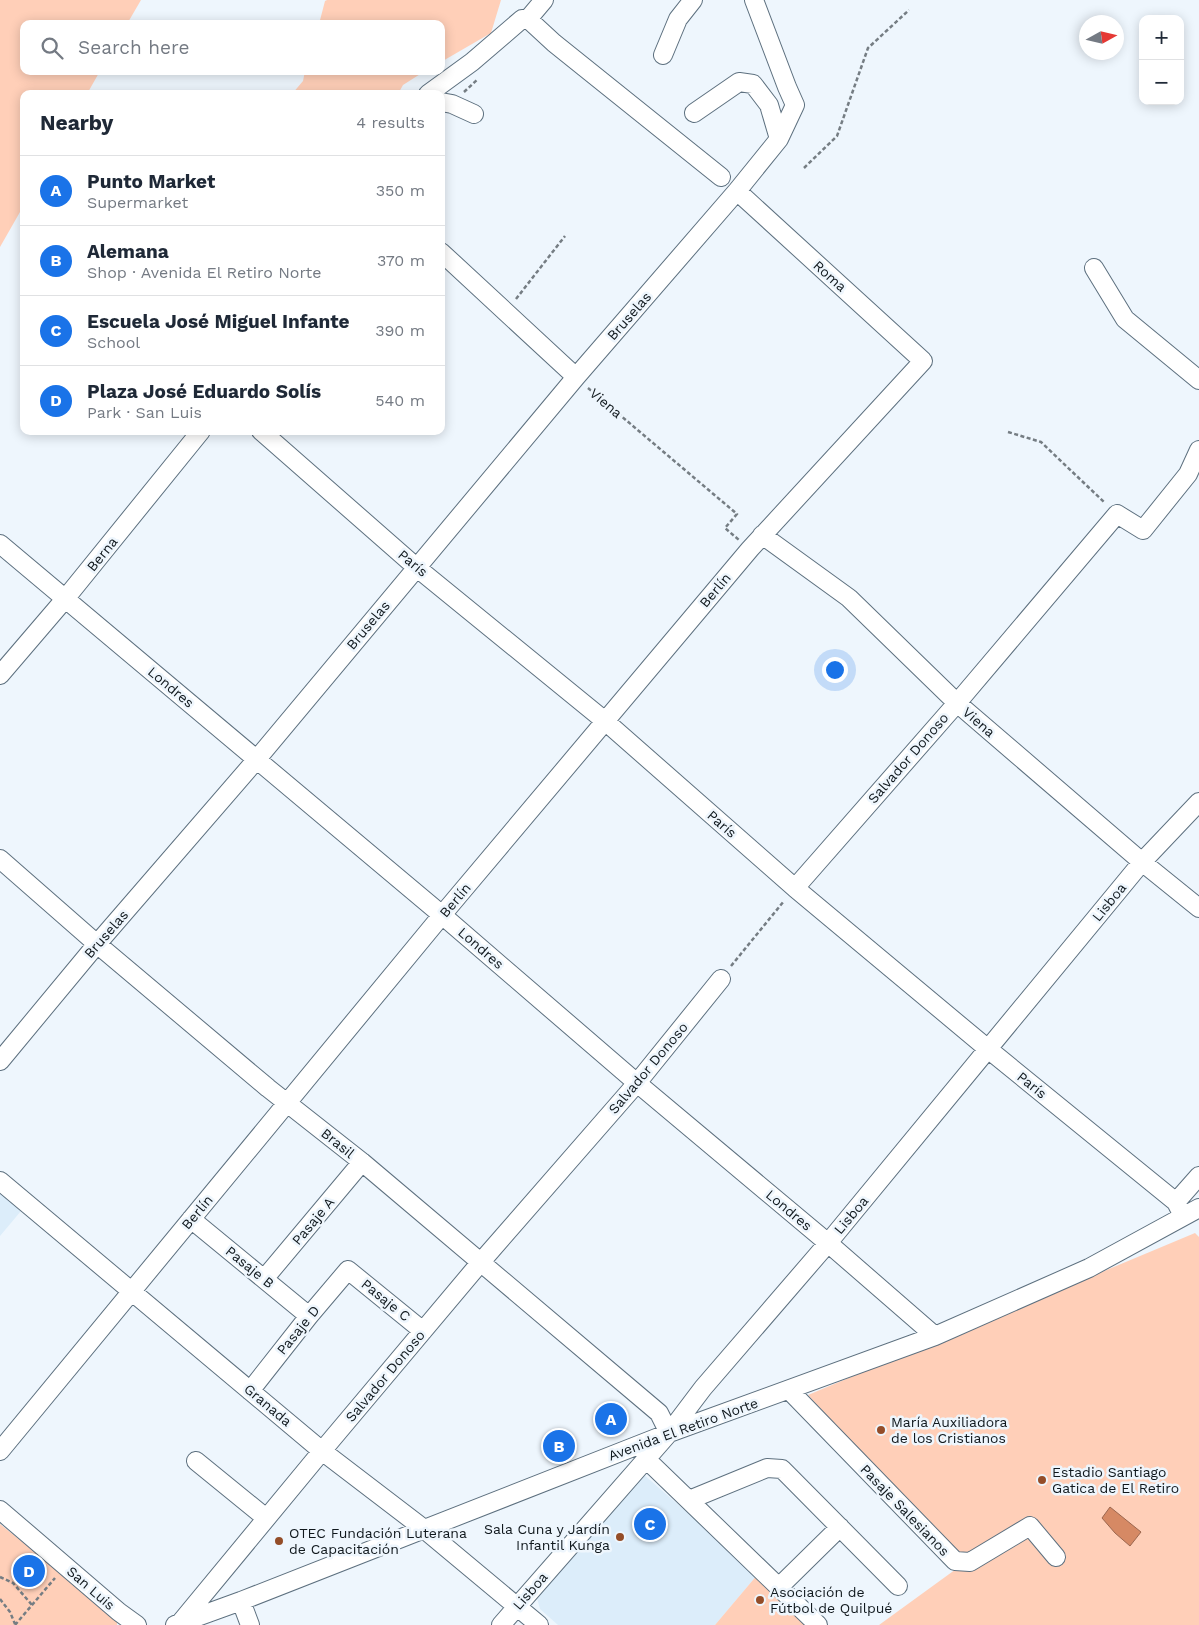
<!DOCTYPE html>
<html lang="en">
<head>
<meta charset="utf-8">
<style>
	:root { --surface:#fff; --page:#f6f6f7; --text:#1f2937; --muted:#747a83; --line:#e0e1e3; --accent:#1a73e8 }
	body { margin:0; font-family:"Work Sans",sans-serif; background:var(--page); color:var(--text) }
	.controls { position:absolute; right:15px; top:15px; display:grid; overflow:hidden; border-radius:10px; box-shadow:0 2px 12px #0003 }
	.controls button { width:45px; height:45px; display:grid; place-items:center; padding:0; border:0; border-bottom:1px solid var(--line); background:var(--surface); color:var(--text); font:25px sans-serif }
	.compass { position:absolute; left:1079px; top:15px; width:45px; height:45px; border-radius:50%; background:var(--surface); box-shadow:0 2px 12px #0003; rotate:82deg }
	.you { position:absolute; left:834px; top:669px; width:18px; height:18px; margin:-12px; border:4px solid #fff; border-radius:50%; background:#1a73e8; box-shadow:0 0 0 8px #1a73e833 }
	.badge { display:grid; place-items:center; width:32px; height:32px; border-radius:50%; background:var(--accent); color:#fff; font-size:16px; font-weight:700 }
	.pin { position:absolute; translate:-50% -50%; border:2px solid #fff; box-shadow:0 1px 5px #0006 }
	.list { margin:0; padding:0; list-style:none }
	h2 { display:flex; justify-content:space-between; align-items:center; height:65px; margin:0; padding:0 20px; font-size:21px }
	h2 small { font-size:16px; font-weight:400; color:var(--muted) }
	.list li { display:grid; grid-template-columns:32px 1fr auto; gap:15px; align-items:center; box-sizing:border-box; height:70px; padding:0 20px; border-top:1px solid var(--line) }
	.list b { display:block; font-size:19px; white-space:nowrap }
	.list p { margin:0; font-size:16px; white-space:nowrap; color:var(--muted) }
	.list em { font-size:16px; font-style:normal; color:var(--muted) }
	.icon { flex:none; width:28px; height:28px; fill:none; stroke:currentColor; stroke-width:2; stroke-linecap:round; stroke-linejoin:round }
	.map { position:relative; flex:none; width:1199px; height:1625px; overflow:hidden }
	.search { position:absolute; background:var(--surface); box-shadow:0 2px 12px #0003; left:20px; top:20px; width:425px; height:55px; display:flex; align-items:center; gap:12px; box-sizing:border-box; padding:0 18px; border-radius:10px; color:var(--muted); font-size:19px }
	.panel { position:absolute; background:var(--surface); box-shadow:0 2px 12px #0003; left:20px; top:90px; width:425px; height:345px; border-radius:10px }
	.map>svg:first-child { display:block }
	.built { fill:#dcedfa }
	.green { fill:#ffcfb8 }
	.water { fill:#d68964; stroke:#9b674f }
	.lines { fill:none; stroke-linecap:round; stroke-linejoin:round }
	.minor-casing { stroke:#5d707f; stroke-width:20 }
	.path { stroke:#757d83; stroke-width:2.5; stroke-dasharray:4 2.5; stroke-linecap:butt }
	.minor { stroke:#fff; stroke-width:18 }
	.poi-dot { fill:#944d28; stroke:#eef6fd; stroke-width:2 }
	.labels { text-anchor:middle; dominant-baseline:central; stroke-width:5; stroke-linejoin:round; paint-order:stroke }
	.street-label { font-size:14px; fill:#10181d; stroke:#eef6fd }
	.poi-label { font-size:14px; fill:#10181d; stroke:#eef6fd; text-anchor:start }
</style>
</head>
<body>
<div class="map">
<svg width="1199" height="1625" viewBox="0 0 1199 1625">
	<rect width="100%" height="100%" fill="#eef6fd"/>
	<path class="built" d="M 0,1193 L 21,1211 L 0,1236 Z
		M 643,1474 L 758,1574 L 715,1625 L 558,1625 L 540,1609 L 537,1598 Z"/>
	<path class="green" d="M 0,0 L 141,0 L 127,24 L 24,24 L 24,71 L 100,71 L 87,94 L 24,94 L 24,205 L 0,247 Z
		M 327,0 L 501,0 L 491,33 L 441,62 L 441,24 L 319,24 L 325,1 Z
		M 305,71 L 425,71 L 403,85 L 398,94 L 292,94 L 303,81 Z
		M 1195,1233 L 1199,1237 L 1199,1625 L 879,1625 L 963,1564 L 808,1395 Z
		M 0,1524 L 117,1618 L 117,1625 L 0,1625 Z
		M 758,1574 L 808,1625 L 715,1625 Z"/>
	<path class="water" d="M 1110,1507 L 1141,1532 L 1130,1546 L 1115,1533 L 1102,1518 Z"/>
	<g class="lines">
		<defs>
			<path id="minor" d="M 528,19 L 554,43 L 721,177
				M 663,55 L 678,19 L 693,0
				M 428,94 L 472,62 L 522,19 L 528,19 L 544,0
				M 441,102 L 452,104 L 474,114
				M 694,113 L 739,82 L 753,84 L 769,105 L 779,139
				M 441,252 L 576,377
				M 1094,268 L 1125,319 L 1199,380
				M 261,431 L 416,567 L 605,721 L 795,888 L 988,1049 L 1176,1202 L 1183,1216
				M 762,535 L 849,598 L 957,703 L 1142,862 L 1199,908
				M 0,544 L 442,915 L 637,1083 L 828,1243 L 935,1336
				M 0,675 L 65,599 L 201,431
				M 0,859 L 97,944 L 268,1088 L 362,1162 L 659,1413 L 669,1433
				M 795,888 L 957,703 L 1117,514 L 1143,530 L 1188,474 L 1199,450
				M 0,1061 L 97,944 L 257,759 L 576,377 L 737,191 L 779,139 L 795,105 L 787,87 L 754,0
				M 0,1181 L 322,1451 L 424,1529 L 539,1625
				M 1176,1202 L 1199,1176
				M 191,1219 L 309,1316
				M 264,1279 L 362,1162
				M 789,1390 L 955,1561 L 970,1562 L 1030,1526 L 1056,1557
				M 250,1391 L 309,1316 L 348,1270 L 423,1331
				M 0,1451 L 442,915 L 750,549 L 923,361 L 737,191
				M 646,1459 L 818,1625
				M 196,1461 L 266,1518
				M 689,1500 L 767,1468 L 782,1469 L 898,1586
				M 0,1510 L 119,1612 L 137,1625
				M 779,1587 L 840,1527
				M 241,1601 L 250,1625
				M 180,1623 L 322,1451 L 480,1263 L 637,1083 L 721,979
				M 175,1625 L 241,1601 L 669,1433 L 935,1336 L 1089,1268 L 1199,1208
				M 501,1625 L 669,1433 L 703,1388 L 828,1243 L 1142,862 L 1199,802"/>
		</defs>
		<use href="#minor" class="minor-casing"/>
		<path class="path" d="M 464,92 L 478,79
			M 804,168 L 837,136 L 868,48 L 909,10
			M 516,299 L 565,236
			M 588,388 L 737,514 L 725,528 L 739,540
			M 1008,432 L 1041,442 L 1105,503
			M 731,966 L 784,901
			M 0,1577 L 13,1583 L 32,1605
			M 0,1599 L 10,1612 L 15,1624
			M 15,1625 L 55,1578"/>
		<use href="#minor" class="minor"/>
	</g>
	<g class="poi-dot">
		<circle cx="881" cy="1430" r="5"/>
		<circle cx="1042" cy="1480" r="5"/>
		<circle cx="620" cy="1537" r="5"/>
		<circle cx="279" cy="1541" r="5"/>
		<circle cx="760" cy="1600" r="5"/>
	</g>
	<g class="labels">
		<g class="street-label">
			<text transform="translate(830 276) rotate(42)">Roma</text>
			<text transform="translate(629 316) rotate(-49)">Bruselas</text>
			<text transform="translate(606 403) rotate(40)">Viena</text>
			<text transform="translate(102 554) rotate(-51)">Berna</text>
			<text transform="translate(413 563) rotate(40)">París</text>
			<text transform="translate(715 590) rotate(-50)">Berlín</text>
			<text transform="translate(368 625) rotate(-50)">Bruselas</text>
			<text transform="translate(171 687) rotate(40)">Londres</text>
			<text transform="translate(979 722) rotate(41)">Viena</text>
			<text transform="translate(908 758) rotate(-49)">Salvador Donoso</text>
			<text transform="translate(722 824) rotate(41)">París</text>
			<text transform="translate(455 900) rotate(-50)">Berlín</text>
			<text transform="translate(1109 902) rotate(-51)">Lisboa</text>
			<text transform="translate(106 934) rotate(-49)">Bruselas</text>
			<text transform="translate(481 948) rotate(41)">Londres</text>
			<text transform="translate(648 1068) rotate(-50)">Salvador Donoso</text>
			<text transform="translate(1032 1085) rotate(39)">París</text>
			<text transform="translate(338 1143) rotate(39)">Brasil</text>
			<text transform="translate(789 1210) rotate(40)">Londres</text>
			<text transform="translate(197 1212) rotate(-50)">Berlín</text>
			<text transform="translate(851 1215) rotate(-50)">Lisboa</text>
			<text transform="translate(313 1221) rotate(-50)">Pasaje A</text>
			<text transform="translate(250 1267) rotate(39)">Pasaje B</text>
			<text transform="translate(386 1300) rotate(39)">Pasaje C</text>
			<text transform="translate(298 1330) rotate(-51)">Pasaje D</text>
			<text transform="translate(385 1376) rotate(-50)">Salvador Donoso</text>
			<text transform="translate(268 1405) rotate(40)">Granada</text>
			<text transform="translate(683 1429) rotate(-20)">Avenida El Retiro Norte</text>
			<text transform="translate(905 1510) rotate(46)">Pasaje Salesianos</text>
			<text transform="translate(91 1588) rotate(41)">San Luis</text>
			<text transform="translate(530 1591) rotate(-49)">Lisboa</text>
		</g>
		<g class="poi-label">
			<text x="891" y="1422">María Auxiliadora<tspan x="891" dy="16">de los Cristianos</tspan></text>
			<text x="1052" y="1472">Estadio Santiago<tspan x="1052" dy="16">Gatica de El Retiro</tspan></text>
			<text x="610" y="1529" text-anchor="end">Sala Cuna y Jardín<tspan x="610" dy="16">Infantil Kunga</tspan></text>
			<text x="289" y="1533">OTEC Fundación Luterana<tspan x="289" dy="16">de Capacitación</tspan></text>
			<text x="770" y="1592">Asociación de<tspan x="770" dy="16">Fútbol de Quilpué</tspan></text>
		</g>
	</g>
</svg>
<div class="controls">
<button>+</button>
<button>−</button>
</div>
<svg class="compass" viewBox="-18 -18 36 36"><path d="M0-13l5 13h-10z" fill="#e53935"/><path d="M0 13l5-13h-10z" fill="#747a83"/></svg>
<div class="you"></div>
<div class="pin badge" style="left:611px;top:1419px">A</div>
<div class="pin badge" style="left:559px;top:1446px">B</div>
<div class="pin badge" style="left:650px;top:1524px">C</div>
<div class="pin badge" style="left:29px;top:1571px">D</div>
<div class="search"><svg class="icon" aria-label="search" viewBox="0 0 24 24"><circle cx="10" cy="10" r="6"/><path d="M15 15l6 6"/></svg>Search here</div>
<section class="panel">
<h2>Nearby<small>4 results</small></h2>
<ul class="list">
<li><span class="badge">A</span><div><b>Punto Market</b><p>Supermarket</p></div><em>350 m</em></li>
<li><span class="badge">B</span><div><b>Alemana</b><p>Shop · Avenida El Retiro Norte</p></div><em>370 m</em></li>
<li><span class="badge">C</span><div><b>Escuela José Miguel Infante</b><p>School</p></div><em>390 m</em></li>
<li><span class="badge">D</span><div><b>Plaza José Eduardo Solís</b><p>Park · San Luis</p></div><em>540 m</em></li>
</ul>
</section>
</div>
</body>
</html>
